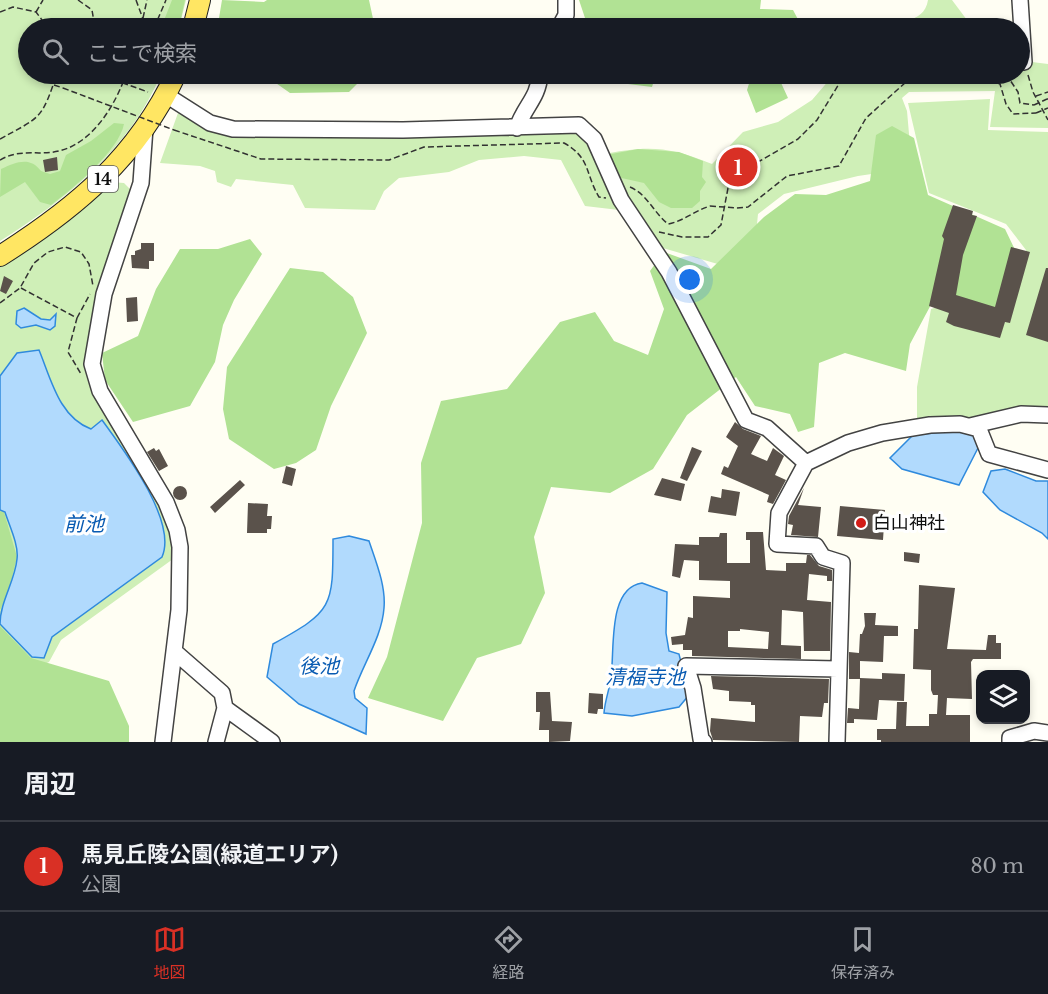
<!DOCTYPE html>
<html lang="ja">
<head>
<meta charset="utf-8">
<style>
	:root { --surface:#171b24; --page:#242831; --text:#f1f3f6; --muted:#9ea1a6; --line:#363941; --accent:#d93025 }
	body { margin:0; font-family:"Libre Baskerville","Noto Sans JP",serif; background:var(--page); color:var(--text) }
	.controls { position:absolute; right:18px; bottom:18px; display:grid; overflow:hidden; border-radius:12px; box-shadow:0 3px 9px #0003 }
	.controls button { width:54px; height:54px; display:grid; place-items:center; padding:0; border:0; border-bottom:2px solid var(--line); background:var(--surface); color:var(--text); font:30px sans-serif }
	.you { position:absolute; left:690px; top:280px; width:21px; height:21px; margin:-15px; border:4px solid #fff; border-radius:50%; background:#1a73e8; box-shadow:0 0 0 9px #1a73e833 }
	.badge { display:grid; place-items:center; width:39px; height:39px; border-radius:50%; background:var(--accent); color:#fff; font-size:20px; font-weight:700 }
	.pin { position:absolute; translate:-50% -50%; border:3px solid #fff; box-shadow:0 2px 6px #0006 }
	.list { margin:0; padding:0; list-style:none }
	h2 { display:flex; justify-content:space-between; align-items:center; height:78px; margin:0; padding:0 24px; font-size:26px }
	h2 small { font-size:20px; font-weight:400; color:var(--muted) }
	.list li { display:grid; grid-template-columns:39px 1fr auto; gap:18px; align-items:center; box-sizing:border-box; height:90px; padding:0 24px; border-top:2px solid var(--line) }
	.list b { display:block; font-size:22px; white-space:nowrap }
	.list p { margin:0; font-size:20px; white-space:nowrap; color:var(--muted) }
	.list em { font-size:20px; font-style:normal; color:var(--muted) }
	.icon { flex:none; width:33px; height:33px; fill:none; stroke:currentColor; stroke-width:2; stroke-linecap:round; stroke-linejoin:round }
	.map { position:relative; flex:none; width:1048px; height:742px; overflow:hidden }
	.search { position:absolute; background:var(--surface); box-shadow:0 3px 9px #0003; left:18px; right:18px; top:18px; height:66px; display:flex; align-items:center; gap:15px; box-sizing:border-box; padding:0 21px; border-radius:33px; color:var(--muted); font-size:22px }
	.sheet { height:168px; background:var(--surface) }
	nav { display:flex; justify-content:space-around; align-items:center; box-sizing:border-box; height:84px; border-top:2px solid var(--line); background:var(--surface); font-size:16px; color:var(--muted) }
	nav a { display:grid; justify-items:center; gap:3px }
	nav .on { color:var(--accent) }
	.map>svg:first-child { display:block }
	.green { fill:#cfefb7 }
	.forest { fill:#b1e294 }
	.water { fill:#b1dafd; stroke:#2f8add; stroke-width:1.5 }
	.building { fill:#5a524b; fill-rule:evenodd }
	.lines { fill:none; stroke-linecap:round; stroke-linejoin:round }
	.minor-casing { stroke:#434343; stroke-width:18 }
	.major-casing { stroke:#212121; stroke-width:22 }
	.path { stroke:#323232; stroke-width:1.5; stroke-dasharray:6 3; stroke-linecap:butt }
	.minor { stroke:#fff; stroke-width:15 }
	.major { stroke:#ffe663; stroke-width:20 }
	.path-bridge { stroke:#323232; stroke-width:1.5; stroke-dasharray:6 3; stroke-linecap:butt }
	.poi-dot { fill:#d21c16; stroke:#fff; stroke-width:2 }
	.labels { text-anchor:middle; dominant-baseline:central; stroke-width:6; stroke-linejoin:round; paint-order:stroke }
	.shield { fill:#fff; stroke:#585858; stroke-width:1.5 }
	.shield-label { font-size:16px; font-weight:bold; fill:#101010 }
	.poi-label { font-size:18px; fill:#101010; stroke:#fff; text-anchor:start }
	.water-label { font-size:20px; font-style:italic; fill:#095bb2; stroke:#fff }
</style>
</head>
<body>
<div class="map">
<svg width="1048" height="742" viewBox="0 0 1048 742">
	<rect width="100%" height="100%" fill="#fffef3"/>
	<path class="green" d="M 0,0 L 186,0 L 179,28 L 28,28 L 28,74 L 161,74 C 131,147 66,200 0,241 Z
		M 928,0 L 952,0 L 973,28 L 874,28 C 894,19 924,26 928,0 Z
		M 1032,62 L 1048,64 L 1048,128 L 990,127 L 995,91 L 909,92 L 902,98 L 907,111 L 912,168 L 858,176 L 784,194 L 758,214 L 752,274 L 656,246 L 619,210 L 585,206 L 561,160 L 524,156 L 479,160 L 449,172 L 399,178 L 384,191 L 375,210 L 305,208 L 293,185 L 236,179 L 231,187 L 217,182 L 215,171 L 200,166 L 160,163 L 178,113 L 208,128 L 578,128 L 598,155 C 647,146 665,145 712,164 L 743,132 L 778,122 L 812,100 L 830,79 L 827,74 L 1020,74 L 1020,68 Z
		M 990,99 L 988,130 L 1048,132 L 1048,421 L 1026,418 L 992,426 L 988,431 L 972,420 L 917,421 L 917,387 L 931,309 L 944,305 L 995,325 L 1010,321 L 1026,250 L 1006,224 L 929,193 L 908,103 Z
		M 111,182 L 124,183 L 131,190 L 131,204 L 101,277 L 87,361 L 160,503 L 173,540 L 173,559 L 61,640 L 49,662 L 0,684 L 0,265 L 52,233 Z"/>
	<path class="forest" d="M 172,0 L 185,0 L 179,27 L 161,28 Z
		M 222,0 L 264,2 L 267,0 L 369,0 L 375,28 L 225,28 L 219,18 Z
		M 579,0 L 761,0 L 760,9 L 793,10 L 801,25 L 798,28 L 585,28 L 586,21 Z
		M 263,74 L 367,74 L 349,92 L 290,93 Z
		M 621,74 L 656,74 L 652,87 L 628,84 Z
		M 752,74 L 777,74 L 788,98 L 756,113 L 747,90 Z
		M 114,123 L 124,124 C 119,151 72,189 51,205 L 40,202 L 25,182 L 0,197 L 1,169 C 16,162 30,156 41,171 L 50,174 L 60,171 L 66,155 L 91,141 Z
		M 892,126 L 914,138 L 928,195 L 1005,229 L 1017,254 L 1005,315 L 934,299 L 910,344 L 906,371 L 845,353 L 819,363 L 814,427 L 798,432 L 790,414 L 755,406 L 736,377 L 687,415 L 653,469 L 610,493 L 551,487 L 534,537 L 545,593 L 521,644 L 477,658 L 443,721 L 368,698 L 387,657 L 422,523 L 421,463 L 441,401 L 507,389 L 560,322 L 595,312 L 614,341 L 648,355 L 664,309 L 650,271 L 664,252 L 711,269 L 764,217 L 795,194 L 826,195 L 870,181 L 876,135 Z
		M 638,149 L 679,152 L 703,161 L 702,177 L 706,182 L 700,191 L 700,201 L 692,208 L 671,208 L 659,202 L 644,183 L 617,177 L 606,155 Z
		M 250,239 L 262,254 L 234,300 L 223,325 L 215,362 L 190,406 L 133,422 L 105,380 L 102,353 L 138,336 L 156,289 L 180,249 L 218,249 Z
		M 290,268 L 323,272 L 353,297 L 367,333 L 331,406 L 316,450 L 296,463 L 274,469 L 229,439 L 223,409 L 227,367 Z
		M 0,511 L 4,512 L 17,557 L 8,594 L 0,610 Z
		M 0,626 L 31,658 L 109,681 L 129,726 L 129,742 L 0,742 Z"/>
	<path class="water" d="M 24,308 L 41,319 L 50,320 L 56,314 L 55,326 L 50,330 L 36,325 L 21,328 L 16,324 L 17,311 Z
		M 39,350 C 51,379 59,417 91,429 L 102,420 C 123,449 178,521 162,557 L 52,637 L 44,658 L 32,657 L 0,624 C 0,602 15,581 17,559 C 19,545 9,525 5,512 L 0,510 L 0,376 L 17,353 Z
		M 964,430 L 975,435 L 978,448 L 959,485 L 902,469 L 890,458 L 913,435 Z
		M 1005,469 L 1036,481 L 1048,481 L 1048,539 L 1042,533 L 1000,510 L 983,492 L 991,471 Z
		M 349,536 L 369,541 C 376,562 386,586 384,608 C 382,637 363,664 354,691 L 355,698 L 367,708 L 366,734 L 299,704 L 267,677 L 273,644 C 333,611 333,607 333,539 Z
		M 642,583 L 667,592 L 666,633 L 669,651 L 679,654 L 689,695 L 679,707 L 632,716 L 604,713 C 605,699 610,689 611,676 C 615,651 607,588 642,583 Z"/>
	<path class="building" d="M 57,157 L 58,170 L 45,172 L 43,160 Z
		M 953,205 L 973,211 L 972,215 L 977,216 L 963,255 L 956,295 L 995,307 L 1011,247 L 1030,252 L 1010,323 L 1005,322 L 1000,338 L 954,326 L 946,322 L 949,313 L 929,306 L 944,239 L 942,236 Z
		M 141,243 L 154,243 L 154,261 L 149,261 L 149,269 L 132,268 L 131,255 L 135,255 L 135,251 L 141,249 Z
		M 1046,268 L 1048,268 L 1048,342 L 1026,335 Z
		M 4,276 L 13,281 L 6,294 L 0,291 Z
		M 137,297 L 138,321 L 127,322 L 126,298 Z
		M 735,422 L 743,429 L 761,436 L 751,454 L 767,461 L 773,448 L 784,456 L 775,475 L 786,480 L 773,504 L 767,502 L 769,495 L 721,474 L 724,466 L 728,468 L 738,446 L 726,437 Z
		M 692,447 L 702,451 L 687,481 L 680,478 Z
		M 154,448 L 156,451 L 159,449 L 168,466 L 159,471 L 147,452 Z
		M 286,466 L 296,469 L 292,486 L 282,483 Z
		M 662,478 L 685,484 L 681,501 L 654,495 Z
		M 240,480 L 245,485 L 215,513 L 210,507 Z
		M173 493a7 7 0 1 1 14 0a7 7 0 1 1-14 0Z
		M 804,488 L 798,505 L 821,507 L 818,537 L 791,535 L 793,525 L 788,524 L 789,516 Z
		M 722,489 L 740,492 L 736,516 L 708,512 L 711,496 L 721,498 Z
		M 248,503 L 268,504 L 267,516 L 272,516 L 271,529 L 267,529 L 267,533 L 247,533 Z
		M 840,506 L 885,510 L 883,540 L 837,536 Z
		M 746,532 L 763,532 L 766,570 L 786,571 L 786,563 L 806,563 L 807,555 L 810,555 L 819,566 L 832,570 L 832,581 L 827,581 L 827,576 L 809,574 L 807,600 L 831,602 L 830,651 L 804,651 L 803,612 L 782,610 L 781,645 L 801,646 L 801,659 L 692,656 L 692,650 L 683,650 L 683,644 L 672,645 L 671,637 L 685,635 L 688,617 L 693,618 L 693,596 L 730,598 L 730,581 L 699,580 L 699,561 L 684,560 L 680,578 L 672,576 L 675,544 L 699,545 L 699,537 L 719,537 L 720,533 L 727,533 L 727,563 L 750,563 L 750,540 L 746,540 ZM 740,629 L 769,632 L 768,649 L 728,647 L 728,631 L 740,631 Z
		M 904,552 L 920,554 L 919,563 L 904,561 Z
		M 919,585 L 955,588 L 947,649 L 986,650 L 988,635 L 996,635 L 996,643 L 1001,643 L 1001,659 L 973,659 L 971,662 L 972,699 L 947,698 L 946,715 L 970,715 L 970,742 L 881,742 L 881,740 L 877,740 L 877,729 L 896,729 L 897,702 L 907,702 L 906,726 L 929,726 L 929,714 L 937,714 L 938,695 L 933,695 L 931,690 L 931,670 L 913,669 L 914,629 L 918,629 Z
		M 864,613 L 876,613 L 875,625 L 898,626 L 898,636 L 884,636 L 883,662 L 860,661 L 860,679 L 849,679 L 849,652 L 859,653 L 860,634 L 862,634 L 865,626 Z
		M 882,673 L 905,674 L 904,701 L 879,700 L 877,720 L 854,719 L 854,723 L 847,723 L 848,708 L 859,709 L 860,678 L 882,679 Z
		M 711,676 L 829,679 L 828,703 L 824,703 L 822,717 L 800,716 L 799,742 L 713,740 L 710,731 L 711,718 L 755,722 L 755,705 L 751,705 L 751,702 L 729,701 L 729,691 L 713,689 Z
		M 536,692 L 550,692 L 552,721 L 572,722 L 570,741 L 549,742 L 549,730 L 539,730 L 540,712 L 536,712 Z
		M 589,693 L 603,694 L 603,709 L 598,709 L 597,714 L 588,713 Z"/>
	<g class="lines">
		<defs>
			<path id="minor" d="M 1020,0 L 1024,62
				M 559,28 L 566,15 L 566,0
				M 166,95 L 210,123 L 233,129 L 403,130 L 579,125 L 594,139 L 621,200 L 669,272 L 746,420 L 767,428 L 806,463
				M 145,128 L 141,183 L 104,294 L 92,364 L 100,391 L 166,502 L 177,530 L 180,547 L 179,610 L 163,742
				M 517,128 C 525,105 538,99 540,74
				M 970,426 L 1021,414 L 1048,415
				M 175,652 L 222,693 L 225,708 L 216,742
				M 225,708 L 272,742
				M 704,742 L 701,739 L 693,688 L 686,666 L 838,669
				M 837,742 L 842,563 L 823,557 L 816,546 L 777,544 L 779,513 L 806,463 L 848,443 L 882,433 L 930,425 L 960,424 L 979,429 L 989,454 L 1048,470
				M 1010,742 L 1010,738 L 1034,731 L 1048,733"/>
			<path id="major" d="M 193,28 L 200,0
				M 0,256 C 76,208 137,157 176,74"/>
		</defs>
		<use href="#minor" class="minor-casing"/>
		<use href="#major" class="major-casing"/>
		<path class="path" d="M 78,0 L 92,10 L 95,28
			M 136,0 L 143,19 L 140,28
			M 0,12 L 13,7 L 36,12 L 42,20 L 43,28
			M 36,12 L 43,0
			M 143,18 L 147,0
			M 154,28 L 166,0
			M 119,74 L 123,83 L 148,92
			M 1006,74 L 1018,92 L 1020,103 L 1034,105
			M 1028,75 L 1033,92 L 1048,120
			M 54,85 L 63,88
			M 1036,96 L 1048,92
			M 1047,99 L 1048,99
			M 174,130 L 261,159 L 389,160 L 424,147 L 564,143 C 591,158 585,174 599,197 L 606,198
			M 0,139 C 42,116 41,120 57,74
			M 0,160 C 20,148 38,156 59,151 C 93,143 116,104 126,74
			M 630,187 C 647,194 654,213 668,224 C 684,221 694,211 710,206
			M 737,208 L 748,207 L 787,176 L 839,166 L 866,118 L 906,82 L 991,80 L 1000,84 L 1006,104 L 1013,114 L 1036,113
			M 659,232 L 682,237 L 708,237 L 721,225 L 728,188 L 744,170 L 798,139 L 817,120 L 845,74
			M 21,288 L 77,318 L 68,352 L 81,374
			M 0,303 L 20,288 L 34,263 L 48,252 L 65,247 L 81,252 L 89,264 L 93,286
			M 77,318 L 90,294"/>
		<use href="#minor" class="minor"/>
		<use href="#major" class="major"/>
		<path class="path-bridge" d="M 63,88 L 174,130
			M 1034,105 L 1047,99
			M 1036,113 L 1048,108
			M 710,206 L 737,208"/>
	</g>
	<circle class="poi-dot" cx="861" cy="523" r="6"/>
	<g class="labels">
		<rect class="shield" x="88" y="166" width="30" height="26" rx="4.5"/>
		<g class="shield-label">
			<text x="103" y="179">14</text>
		</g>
		<g class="poi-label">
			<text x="873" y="523">白山神社</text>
		</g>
		<g class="water-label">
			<text x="84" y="524">前池</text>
			<text x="319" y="666">後池</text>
			<text x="645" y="677">清福寺池</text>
		</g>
	</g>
</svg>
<div class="controls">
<button><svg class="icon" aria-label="layers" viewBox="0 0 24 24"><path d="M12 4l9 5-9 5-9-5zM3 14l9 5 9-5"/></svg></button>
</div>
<div class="you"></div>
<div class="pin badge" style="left:738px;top:167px">1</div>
<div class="search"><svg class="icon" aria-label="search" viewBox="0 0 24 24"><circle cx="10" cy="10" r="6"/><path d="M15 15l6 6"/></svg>ここで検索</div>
</div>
<section class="sheet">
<h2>周辺<small></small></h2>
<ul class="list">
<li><span class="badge">1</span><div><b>馬見丘陵公園(緑道エリア)</b><p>公園</p></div><em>80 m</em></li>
</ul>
</section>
<nav>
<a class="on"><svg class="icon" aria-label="map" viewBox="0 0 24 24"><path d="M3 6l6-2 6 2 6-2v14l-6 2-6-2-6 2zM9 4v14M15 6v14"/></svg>地図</a>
<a><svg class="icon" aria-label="directions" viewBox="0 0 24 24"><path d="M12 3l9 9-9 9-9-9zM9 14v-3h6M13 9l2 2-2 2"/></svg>経路</a>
<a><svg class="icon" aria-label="saved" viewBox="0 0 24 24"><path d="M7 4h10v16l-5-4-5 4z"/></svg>保存済み</a>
</nav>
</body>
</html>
